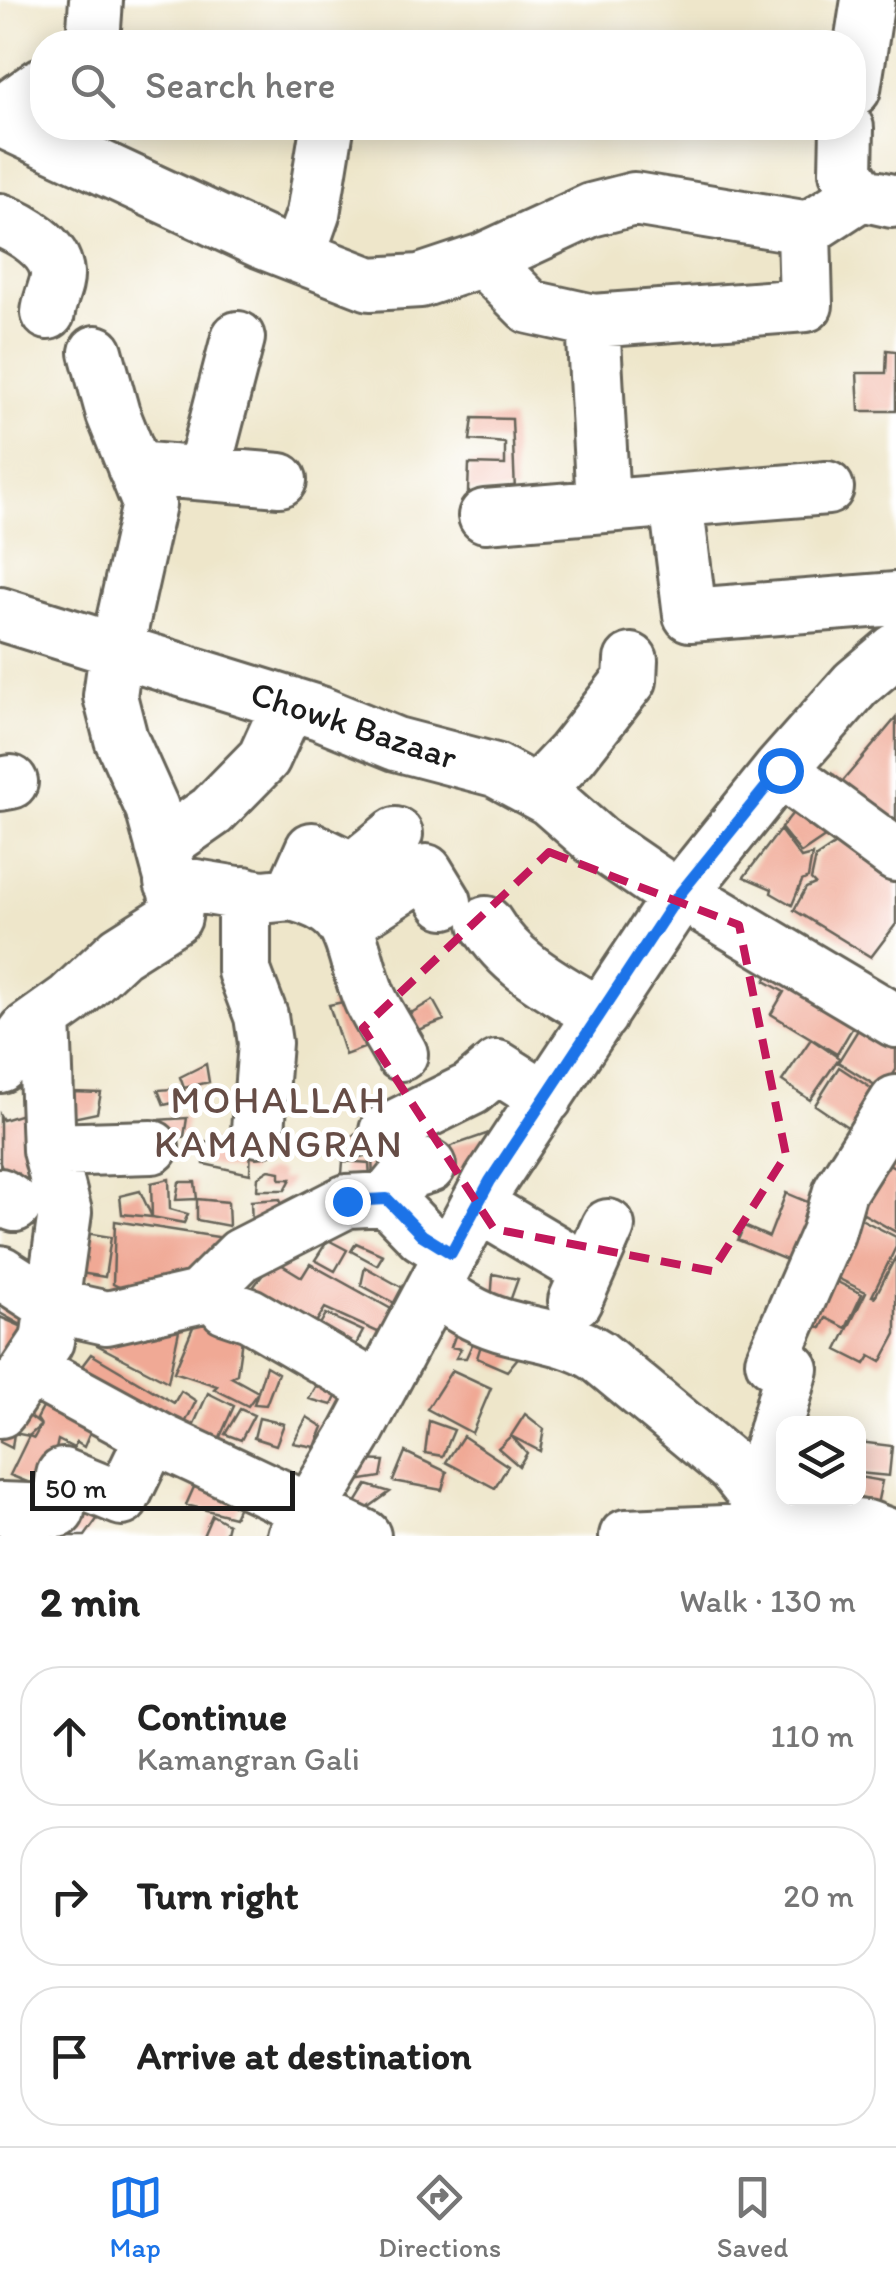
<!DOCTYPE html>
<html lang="en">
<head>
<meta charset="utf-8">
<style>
	:root { --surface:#fff; --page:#f6f6f6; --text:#222; --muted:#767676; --line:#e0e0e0; --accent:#1a73e8 }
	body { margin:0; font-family:Itim,sans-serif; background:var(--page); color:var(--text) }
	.controls { position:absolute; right:30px; bottom:30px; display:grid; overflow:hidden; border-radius:20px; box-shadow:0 5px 25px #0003 }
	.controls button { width:90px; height:90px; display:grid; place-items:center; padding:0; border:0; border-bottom:2px solid var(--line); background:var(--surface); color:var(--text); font:50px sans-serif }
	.scale { position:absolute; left:30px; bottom:25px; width:265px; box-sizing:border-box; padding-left:10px; border:5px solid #1c1c1c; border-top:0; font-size:28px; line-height:35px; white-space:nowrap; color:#1c1c1c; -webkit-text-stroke:8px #fff; paint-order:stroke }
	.stop { position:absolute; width:30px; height:30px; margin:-22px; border:8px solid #1a73e8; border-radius:50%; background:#fff }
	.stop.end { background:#1a73e8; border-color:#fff; box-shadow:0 2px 10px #0008 }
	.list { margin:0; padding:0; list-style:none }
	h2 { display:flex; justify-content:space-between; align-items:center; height:130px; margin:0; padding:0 40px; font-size:42px }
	h2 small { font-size:32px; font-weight:400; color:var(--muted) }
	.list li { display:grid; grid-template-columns:65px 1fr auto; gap:30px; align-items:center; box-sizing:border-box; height:140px; margin:0 20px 20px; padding:0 20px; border:2px solid var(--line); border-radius:40px }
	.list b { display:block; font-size:38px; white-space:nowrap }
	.list p { margin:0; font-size:32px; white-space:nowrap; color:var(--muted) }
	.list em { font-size:32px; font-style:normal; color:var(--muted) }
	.icon { flex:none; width:55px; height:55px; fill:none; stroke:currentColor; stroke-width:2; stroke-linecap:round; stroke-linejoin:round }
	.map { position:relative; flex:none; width:896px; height:1536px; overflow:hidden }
	.search { position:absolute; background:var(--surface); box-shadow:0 5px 25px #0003; left:30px; right:30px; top:30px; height:110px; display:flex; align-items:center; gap:25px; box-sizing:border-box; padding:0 35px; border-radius:40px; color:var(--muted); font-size:38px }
	.sheet { height:610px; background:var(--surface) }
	nav { display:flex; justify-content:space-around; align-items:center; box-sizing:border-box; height:140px; border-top:2px solid var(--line); background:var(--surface); font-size:28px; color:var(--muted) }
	nav a { display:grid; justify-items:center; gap:5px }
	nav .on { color:var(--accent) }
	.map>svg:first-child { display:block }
	.building { fill:#f0a995 }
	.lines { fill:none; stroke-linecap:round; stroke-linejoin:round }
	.minor-casing { stroke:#666359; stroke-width:58 }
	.minor { stroke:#fff; stroke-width:52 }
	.route { stroke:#1a73e8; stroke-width:12 }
	.marked { fill:none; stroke:#c2185b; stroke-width:8; stroke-dasharray:20 12; stroke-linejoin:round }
	.labels { text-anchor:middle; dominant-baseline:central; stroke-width:10; stroke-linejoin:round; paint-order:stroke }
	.street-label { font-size:35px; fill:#1c1c1c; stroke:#fff }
	.neighbourhood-label { font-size:38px; letter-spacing:2.5px; fill:#664d46; stroke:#fff }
</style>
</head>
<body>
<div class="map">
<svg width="896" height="1536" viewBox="0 0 896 1536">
	<rect width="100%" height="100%" fill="#fff"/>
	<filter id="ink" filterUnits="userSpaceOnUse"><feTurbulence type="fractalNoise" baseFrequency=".01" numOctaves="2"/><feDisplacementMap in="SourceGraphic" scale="20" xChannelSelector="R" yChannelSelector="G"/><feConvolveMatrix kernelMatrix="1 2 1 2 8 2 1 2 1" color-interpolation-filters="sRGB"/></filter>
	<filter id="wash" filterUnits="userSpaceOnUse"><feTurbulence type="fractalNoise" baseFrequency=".0048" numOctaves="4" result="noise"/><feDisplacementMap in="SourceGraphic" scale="40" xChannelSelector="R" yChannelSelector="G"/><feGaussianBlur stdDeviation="2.25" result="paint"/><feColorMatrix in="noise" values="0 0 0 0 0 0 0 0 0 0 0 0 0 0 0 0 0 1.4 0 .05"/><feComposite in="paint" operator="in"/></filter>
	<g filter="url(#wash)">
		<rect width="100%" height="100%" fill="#eee6ca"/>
		<g id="blocks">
			<path class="building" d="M 887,350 L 896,351 L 896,411 L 859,411 L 857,373 L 886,373 Z
				M 473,418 L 512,419 L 515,492 L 468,492 L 469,464 L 505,465 L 505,443 L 470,440 Z
				M 896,718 L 896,842 L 824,785 L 834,775 L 842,782 Z
				M 796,809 L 844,824 L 801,853 L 781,828 Z
				M 780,830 L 801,858 L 812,855 L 808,878 L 802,881 L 792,905 L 771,893 L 772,889 L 744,877 Z
				M 840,841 L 896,859 L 896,924 L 871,957 L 794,910 L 806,888 L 815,884 L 811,880 L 816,857 Z
				M 778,959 L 863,1010 L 837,1054 L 771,1014 L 784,992 L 765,981 Z
				M 357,999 L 364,1048 L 345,1055 L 329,1005 Z
				M 433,1000 L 444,1020 L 400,1037 L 389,1018 L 406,1008 L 411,1013 Z
				M 866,1017 L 896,1036 L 896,1070 L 883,1090 L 838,1062 Z
				M 811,1039 L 839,1058 L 810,1100 L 782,1081 Z
				M 206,1064 L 209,1082 L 184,1088 L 180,1077 Z
				M 839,1067 L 880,1094 L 855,1132 L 815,1105 Z
				M 184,1088 L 186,1100 L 164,1105 L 158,1090 Z
				M 72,1092 L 101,1093 L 97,1113 L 68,1119 Z
				M 35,1110 L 49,1150 L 23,1157 L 31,1193 L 9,1187 L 0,1163 L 0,1115 L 3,1120 Z
				M 187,1118 L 184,1137 L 142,1138 L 141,1121 Z
				M 489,1133 L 489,1161 L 445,1181 L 440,1150 Z
				M 356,1134 L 371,1137 L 405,1135 L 373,1182 L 372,1154 L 343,1161 L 369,1163 L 370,1178 L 342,1174 L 343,1161 L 335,1147 Z
				M 205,1142 L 251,1144 L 250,1174 L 204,1164 Z
				M 873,1155 L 896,1168 L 896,1232 L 846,1204 Z
				M 269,1170 L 280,1172 L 280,1179 L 291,1179 L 285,1190 L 257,1190 L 258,1177 Z
				M 169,1179 L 170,1209 L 188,1214 L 184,1223 L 152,1217 L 151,1183 Z
				M 179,1182 L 195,1182 L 197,1199 L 228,1202 L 229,1226 L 197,1220 L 197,1199 L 176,1200 Z
				M 140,1191 L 152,1217 L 122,1214 L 120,1196 Z
				M 786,1193 L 829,1211 L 806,1268 L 738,1240 L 744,1226 L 769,1237 Z
				M 280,1199 L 283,1212 L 252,1225 L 251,1201 Z
				M 853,1215 L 896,1237 L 896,1247 L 872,1296 L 875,1297 L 896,1256 L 896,1334 L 881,1362 L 870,1356 L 865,1364 L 837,1350 L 866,1292 L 825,1272 Z
				M 115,1221 L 224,1238 L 200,1277 L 127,1298 L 121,1288 L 113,1284 Z
				M 73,1231 L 111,1237 L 105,1277 L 68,1271 Z
				M 328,1240 L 347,1250 L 335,1271 L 315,1260 Z
				M 356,1243 L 383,1255 L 377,1265 L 351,1251 Z
				M 274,1260 L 302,1277 L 310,1264 L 402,1315 L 391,1338 L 325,1308 L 305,1340 L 248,1294 Z
				M 365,1267 L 403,1288 L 398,1305 L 361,1285 Z
				M 0,1272 L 34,1332 L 9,1368 L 0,1362 L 0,1317 L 34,1332 L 0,1313 Z
				M 493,1274 L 518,1279 L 509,1304 L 491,1303 Z
				M 821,1274 L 862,1294 L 846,1328 L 826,1318 L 821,1328 L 800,1317 Z
				M 184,1307 L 168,1382 L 97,1345 L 107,1324 Z
				M 326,1314 L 363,1331 L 350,1356 L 311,1340 Z
				M 245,1318 L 237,1374 L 231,1377 L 258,1392 L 248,1406 L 214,1389 L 217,1386 L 174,1372 L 196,1320 Z
				M 487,1326 L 532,1341 L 507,1371 L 477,1358 Z
				M 458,1328 L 475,1338 L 466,1358 L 456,1358 L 461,1349 L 451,1347 Z
				M 91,1354 L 174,1403 L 181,1391 L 196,1401 L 182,1429 L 72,1379 Z
				M 266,1366 L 278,1373 L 266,1405 L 254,1404 Z
				M 452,1370 L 491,1388 L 472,1433 L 427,1409 Z
				M 325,1371 L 344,1380 L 332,1405 L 309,1399 Z
				M 208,1393 L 234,1406 L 215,1448 L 188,1437 Z
				M 44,1406 L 97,1416 L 84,1447 L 76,1442 L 74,1448 L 58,1440 L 47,1490 L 10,1475 L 29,1436 L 34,1438 L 41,1425 L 29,1436 L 14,1433 L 12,1448 L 0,1442 L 0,1433 L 17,1407 L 41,1425 L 37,1419 Z
				M 240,1409 L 254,1415 L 241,1440 L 225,1434 Z
				M 525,1414 L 544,1429 L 540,1451 L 511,1436 L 527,1453 L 519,1466 L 498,1448 L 511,1436 Z
				M 307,1417 L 323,1427 L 315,1447 L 293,1443 Z
				M 259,1418 L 284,1424 L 276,1445 L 254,1438 Z
				M 429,1421 L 454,1430 L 443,1456 L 425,1453 Z
				M 463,1436 L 508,1466 L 495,1488 L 446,1462 Z
				M 859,1442 L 892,1446 L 889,1476 L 859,1473 Z
				M 405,1452 L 447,1472 L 442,1490 L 393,1481 Z
				M 360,1460 L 384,1461 L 381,1477 L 356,1481 Z
				M 255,1472 L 234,1517 L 186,1505 L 194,1487 L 212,1492 Z
				M 859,1477 L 882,1481 L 875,1514 L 865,1512 L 868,1500 L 859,1498 Z
				M 367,1485 L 390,1492 L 365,1510 L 354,1506 Z
				M 101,1491 L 100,1515 L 85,1536 L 60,1536 Z
				M 212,1515 L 228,1524 L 225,1536 L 203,1536 Z"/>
		</g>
	</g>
	<g filter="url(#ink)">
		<use href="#blocks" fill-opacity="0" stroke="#666359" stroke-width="2.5"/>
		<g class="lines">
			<defs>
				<path id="minor" d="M 93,42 L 96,0
					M 854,89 L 868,0
					M 0,114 L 42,84
					M 0,120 L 262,242 L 370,284 L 420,281 L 483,260 L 530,307 L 593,321 L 806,305 L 804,231 L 861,194
					M 847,128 L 846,172 L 861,194 L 892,201
					M 0,220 C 21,228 55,247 57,273 C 58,285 49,300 48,313
					M 298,256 L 313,214 L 327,128
					M 483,260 L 591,210 L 634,199 L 809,228
					M 593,321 L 603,504
					M 134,468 L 280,480
					M 203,473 L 238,338
					M 676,501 L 690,615 L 896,599
					M 485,516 L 827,488
					M 0,614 L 320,713 L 396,744 L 495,770 L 549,799 L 598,842 L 678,897
					M 780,770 L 896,855
					M 0,784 L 11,782
					M 536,792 L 572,754 L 630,680 L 631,660
					M 162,846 L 212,811 L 264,758 L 289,703
					M 171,882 L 262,897 L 292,894 L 312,849 L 353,869 L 396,834
					M 244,893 L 244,971 L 261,1016 L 265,1043 L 258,1130
					M 681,893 L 896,1021
					M 292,894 C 360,911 347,945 370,999 C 379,1018 391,1036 401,1054
					M 345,923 L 426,871 L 445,902
					M 486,923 C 512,967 558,989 601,1015
					M 0,1066 L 27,1030 L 69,1000 L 120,952 L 175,917 L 177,900 L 152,808 L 121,739 L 110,696 L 116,652 L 149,504 L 113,414 L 96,352
					M 386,1131 L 471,1089 L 497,1067 L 546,1098
					M 49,1150 L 152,1147
					M 0,1195 L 15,1205
					M 387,1199 L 409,1172 L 429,1166
					M 477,1205 L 588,1271
					M 0,1272 L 53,1306 L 107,1318 L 199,1297 L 241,1255 L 347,1201 L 387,1199 L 422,1235 L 451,1253
					M 433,1288 C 455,1304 475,1317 501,1325 C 534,1335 569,1337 598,1356 L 733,1468 L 757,1498 L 786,1519 L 867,1527 L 891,1536
					M 575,1301 L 608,1226
					M 226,1307 L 250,1315 L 379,1390
					M 30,1369 L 162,1441 L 364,1536
					M 0,1411 L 47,1341 L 65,1212 L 49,1150 L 44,1018
					M 757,1498 L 792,1369 L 772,1361 L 828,1233 L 840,1191 L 896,1102
					M 0,1509 L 58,1511 L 63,1475 L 122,1499 L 152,1437
					M 294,1536 L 355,1435 L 490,1181 L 678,897 L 780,770 L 856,684 L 896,650
					M 626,1536 L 773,1530 L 786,1519"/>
			</defs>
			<use href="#minor" class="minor-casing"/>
			<use href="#minor" class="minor"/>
		</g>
	</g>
	<g class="lines" filter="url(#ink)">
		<path class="route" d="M 347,1201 L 387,1199 L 422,1235 L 451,1253 L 490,1181 L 678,896 L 780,770"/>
	</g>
	<path class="marked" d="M 549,852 L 739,925 L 786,1155 L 712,1271 L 494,1229 L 363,1028 Z"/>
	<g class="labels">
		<g class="street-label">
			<text transform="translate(354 725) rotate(18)">Chowk Bazaar</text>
		</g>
		<g class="neighbourhood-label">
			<text x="279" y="1100">MOHALLAH<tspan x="279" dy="44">KAMANGRAN</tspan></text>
		</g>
	</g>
</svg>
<div class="controls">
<button><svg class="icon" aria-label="layers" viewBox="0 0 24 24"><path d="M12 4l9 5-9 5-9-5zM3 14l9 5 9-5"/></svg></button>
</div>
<div class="scale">50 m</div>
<div class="stop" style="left:780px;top:770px"></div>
<div class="stop end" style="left:347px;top:1201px"></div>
<div class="search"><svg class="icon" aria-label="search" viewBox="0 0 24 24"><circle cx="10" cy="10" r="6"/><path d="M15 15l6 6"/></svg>Search here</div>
</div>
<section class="sheet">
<h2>2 min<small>Walk · 130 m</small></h2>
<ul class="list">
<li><svg class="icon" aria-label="ahead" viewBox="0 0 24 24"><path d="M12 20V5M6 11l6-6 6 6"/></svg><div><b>Continue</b><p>Kamangran Gali</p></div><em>110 m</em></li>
<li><svg class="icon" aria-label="right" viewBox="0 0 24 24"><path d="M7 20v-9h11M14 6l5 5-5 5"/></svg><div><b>Turn right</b></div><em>20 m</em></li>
<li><svg class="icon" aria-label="arrive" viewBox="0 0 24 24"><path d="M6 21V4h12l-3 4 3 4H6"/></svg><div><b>Arrive at destination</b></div></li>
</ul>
</section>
<nav>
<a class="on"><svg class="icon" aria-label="map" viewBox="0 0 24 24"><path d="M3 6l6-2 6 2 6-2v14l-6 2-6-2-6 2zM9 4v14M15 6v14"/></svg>Map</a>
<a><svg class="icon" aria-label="directions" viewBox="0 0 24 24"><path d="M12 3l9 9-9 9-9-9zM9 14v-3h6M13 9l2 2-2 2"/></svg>Directions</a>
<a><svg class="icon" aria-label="saved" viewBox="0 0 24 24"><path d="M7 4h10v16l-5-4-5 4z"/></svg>Saved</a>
</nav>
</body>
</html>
